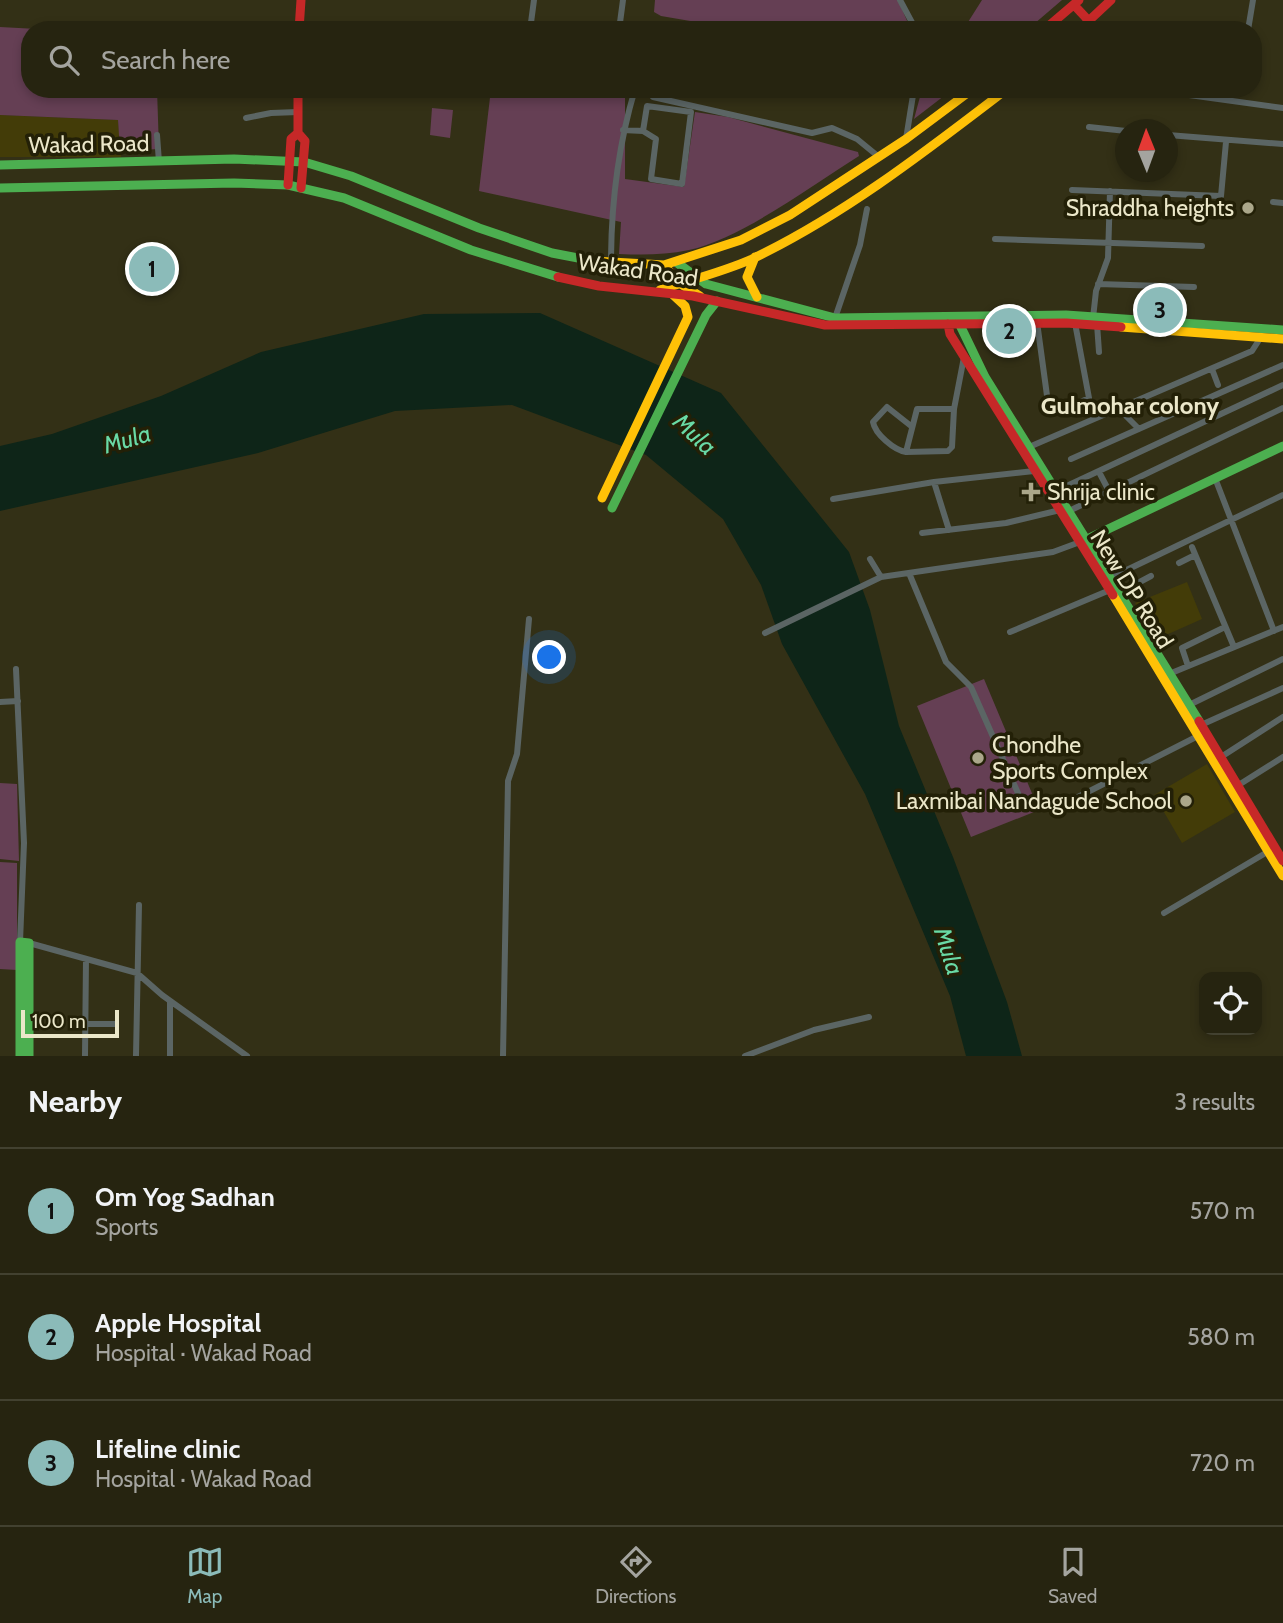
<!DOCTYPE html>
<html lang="en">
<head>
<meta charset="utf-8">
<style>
	:root { --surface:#262410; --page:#32301e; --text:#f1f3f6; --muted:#a4a49f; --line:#424130; --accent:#8bbbb9 }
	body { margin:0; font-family:Cabin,sans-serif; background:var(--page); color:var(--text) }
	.controls { position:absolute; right:21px; bottom:21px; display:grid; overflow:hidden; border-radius:14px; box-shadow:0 4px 10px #0003 }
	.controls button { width:63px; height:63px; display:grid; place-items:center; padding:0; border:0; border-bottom:2px solid var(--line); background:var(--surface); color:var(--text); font:35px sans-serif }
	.compass { position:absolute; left:1115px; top:119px; width:63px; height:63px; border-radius:50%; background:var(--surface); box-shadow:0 4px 10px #0003; rotate:359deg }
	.scale { position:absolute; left:21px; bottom:18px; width:98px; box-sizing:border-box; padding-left:7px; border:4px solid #ebe7c9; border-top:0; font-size:19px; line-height:24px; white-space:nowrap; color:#ebe7c9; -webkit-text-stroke:5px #232007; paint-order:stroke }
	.you { position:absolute; left:550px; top:658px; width:24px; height:24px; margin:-18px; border:5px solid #fff; border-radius:50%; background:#1a73e8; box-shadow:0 0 0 10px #1a73e833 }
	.badge { display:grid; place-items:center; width:46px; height:46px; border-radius:50%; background:var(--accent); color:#111; font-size:23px; font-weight:700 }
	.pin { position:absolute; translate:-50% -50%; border:4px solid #fff; box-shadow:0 2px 7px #0006 }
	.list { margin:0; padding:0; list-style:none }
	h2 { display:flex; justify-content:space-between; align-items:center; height:91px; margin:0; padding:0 28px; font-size:30px }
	h2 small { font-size:23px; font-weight:400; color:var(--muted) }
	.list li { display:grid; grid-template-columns:46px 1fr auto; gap:21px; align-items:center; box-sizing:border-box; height:126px; padding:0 28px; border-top:2px solid var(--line) }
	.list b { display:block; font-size:26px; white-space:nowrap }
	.list p { margin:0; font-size:23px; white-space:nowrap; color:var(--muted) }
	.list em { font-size:23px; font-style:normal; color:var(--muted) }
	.icon { flex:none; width:38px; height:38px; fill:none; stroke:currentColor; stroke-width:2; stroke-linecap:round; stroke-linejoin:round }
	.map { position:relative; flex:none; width:1283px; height:1056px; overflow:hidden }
	.search { position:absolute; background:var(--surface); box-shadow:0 4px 10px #0003; left:21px; right:21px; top:21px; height:77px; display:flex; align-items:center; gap:18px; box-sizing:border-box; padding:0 24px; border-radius:28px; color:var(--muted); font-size:26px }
	.sheet { height:469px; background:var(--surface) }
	nav { display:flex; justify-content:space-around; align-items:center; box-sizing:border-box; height:98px; border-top:2px solid var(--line); background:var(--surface); font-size:19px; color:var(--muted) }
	nav a { display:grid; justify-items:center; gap:4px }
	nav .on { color:var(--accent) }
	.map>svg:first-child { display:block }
	.built { fill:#433c08 }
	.green { fill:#653f54 }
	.water { fill:#0e2518 }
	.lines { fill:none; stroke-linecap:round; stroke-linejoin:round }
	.street { stroke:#5b6564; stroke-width:6 }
	.fast { stroke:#4caf50; stroke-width:9 }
	.slow { stroke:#ffc107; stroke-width:9 }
	.jam { stroke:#c62828; stroke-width:9 }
	.poi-dot { fill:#aba78a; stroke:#232007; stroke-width:2.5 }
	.labels { text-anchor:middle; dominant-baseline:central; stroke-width:7; stroke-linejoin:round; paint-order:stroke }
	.street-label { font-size:23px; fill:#ebe7c9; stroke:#232007 }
	.poi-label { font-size:23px; fill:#ebe7c9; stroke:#232007; text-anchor:end }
	.neighbourhood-label { font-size:24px; font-weight:bold; fill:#ebe7c9; stroke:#232007 }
	.water-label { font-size:24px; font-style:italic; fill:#69daa6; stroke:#232007 }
</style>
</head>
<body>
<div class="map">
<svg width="1283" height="1056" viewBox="0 0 1283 1056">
	<rect width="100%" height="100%" fill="#333016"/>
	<path class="built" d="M 0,115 L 118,120 L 121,157 L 0,157 Z
		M 1187,582 L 1202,619 L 1157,639 L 1135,603 Z
		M 1207,764 L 1235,812 L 1182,843 L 1154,795 Z"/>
	<path class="green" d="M 655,0 L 898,0 L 911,30 L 743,30 L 661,16 L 654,12 Z
		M 982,0 L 1062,0 L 1027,30 L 963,30 Z
		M 0,27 L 56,30 L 30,30 L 30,89 L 157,89 L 159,149 L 120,151 L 118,120 L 0,115 Z
		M 491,89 L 561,89 L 625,98 L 625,179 L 684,187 L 695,112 L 728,117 L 858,152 L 859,156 C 812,185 741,239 689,250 C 665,255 643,255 619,254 L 621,222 L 479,191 Z
		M 924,89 L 953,89 L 914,119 L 921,93 Z
		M 432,108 L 453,110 L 450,138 L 430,135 Z
		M 984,679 L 1039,810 L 971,837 L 917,706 Z
		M 0,783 L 17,784 L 19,861 L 0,859 Z
		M 0,862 L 17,863 L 17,970 L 0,969 Z"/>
	<path class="water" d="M 540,313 L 721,393 L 849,552 L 870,610 L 899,726 L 953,857 L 1007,1002 L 1022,1056 L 966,1056 L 950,996 L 865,794 L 782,644 L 761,585 L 723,519 L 646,455 L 512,405 L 395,411 L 258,453 L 0,511 L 0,446 L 52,434 L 161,396 L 261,352 L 424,314 Z"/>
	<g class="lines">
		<path class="street" d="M 900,0 L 916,30
			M 530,30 L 534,0
			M 619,30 L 623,0
			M 1158,30 L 1158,29
			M 1248,30 L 1253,0
			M 1030,89 L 1035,94 L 1051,89
			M 1182,94 L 1283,108
			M 653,97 L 812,133 L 832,128 L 857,139 L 879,157
			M 246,118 L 271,113 L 298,112
			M 1089,127 L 1126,131
			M 623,130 L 643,131 L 656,139 L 651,179 L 682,184 L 691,112 L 647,106 L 643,131
			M 157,135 L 159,162
			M 1168,135 L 1283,144
			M 906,139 L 914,89
			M 1072,190 L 1221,196 L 1226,142
			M 1273,202 L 1283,203
			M 995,239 L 1202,246
			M 611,264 C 611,205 618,146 635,89
			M 1098,284 L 1194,287
			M 835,318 L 860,245 L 867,209
			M 1093,318 L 1096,291 L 1108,258 L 1110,191
			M 1037,322 L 1048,403
			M 1097,324 L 1099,352
			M 998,345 L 998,323
			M 1212,369 L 1218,385
			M 954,409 L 952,447 L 948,451 L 906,452 L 917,409 L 954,409 L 964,357
			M 1066,409 L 1089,398 L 1075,323
			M 1120,410 L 1139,429
			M 1029,447 L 1252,351 L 1261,337
			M 906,452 C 894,450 875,434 873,422 L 887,407 L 911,426
			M 1071,459 L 1283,365
			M 1099,472 L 1109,491
			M 1215,478 L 1274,631
			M 934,482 L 949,530
			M 1056,491 L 1283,385
			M 833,499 L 934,482 L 1034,471
			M 1069,511 L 1283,408
			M 922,533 L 1006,523 L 1060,510
			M 1192,547 L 1234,647
			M 870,559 L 881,577
			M 1179,563 L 1195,555
			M 909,573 L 946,662 L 971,687 L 1025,809
			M 1112,577 L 1283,495
			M 1121,592 L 1151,576
			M 1010,632 L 1110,590
			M 765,633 L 881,577 L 1053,552 L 1080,542
			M 1188,666 L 1182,648 L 1225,627
			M 16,669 L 24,843 L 20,942
			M 1169,674 L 1283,627
			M 0,702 L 18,701
			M 1189,705 L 1283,659
			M 1201,725 L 1283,688
			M 1221,757 L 1283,717
			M 1237,786 L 1283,757
			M 1070,801 L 1200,735
			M 1164,913 L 1269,851
			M 29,943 L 137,973 L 162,995 L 247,1056
			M 85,1024 L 116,1024
			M 85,1056 L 86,959
			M 136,1056 L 139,905
			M 170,1056 L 170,1002
			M 503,1056 L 508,781 L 517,754 L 529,619
			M 745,1056 L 814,1030 L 869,1017"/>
		<path class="fast" d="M 0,165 L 234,159 L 304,162 L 351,176 L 479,228 L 552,253 L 594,261
			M 0,188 L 234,183 L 288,185 L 344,198 L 471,250 L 558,277
			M 676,262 L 706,284 L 835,318 L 1066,315 L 1283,330
			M 959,323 L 985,377 L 1199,721
			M 612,508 L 706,315 L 717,301
			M 1085,540 L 1283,446
			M 20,1056 L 20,942 L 29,943 L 29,1056"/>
		<path class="slow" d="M 755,257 L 747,277 L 757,297
			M 594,261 L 664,265 L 741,240 L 790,215 L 906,139 L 973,89
			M 664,265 L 679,283 L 700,296
			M 660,290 C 690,280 723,272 752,259 C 844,215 926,151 1007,89
			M 1121,327 L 1283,339
			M 602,498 L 688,317 L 685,306 L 671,293
			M 1113,595 L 1283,876"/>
		<path class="jam" d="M 1074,5 L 1089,21
			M 299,30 L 301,0
			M 1044,30 L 1079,0
			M 1079,30 L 1111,0
			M 298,89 L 298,133 L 305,141 L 301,188
			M 288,185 L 291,139 L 298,133
			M 558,277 L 599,286 L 693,296 L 825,325 L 1066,323 L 1121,327
			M 948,324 L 950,334 L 1113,595
			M 1199,721 L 1283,861"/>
	</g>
	<g class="poi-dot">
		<circle cx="1248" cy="208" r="7"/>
		<path d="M1027.5 481.5h7v7h7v7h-7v7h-7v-7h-7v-7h7z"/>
		<circle cx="978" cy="758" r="7"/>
		<circle cx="1186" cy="801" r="7"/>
	</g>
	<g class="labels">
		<g class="street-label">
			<text transform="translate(89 144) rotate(-1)">Wakad Road</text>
			<text transform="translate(638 270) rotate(8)">Wakad Road</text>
			<text transform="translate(1132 589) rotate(58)">New DP Road</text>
		</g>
		<g class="poi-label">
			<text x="1234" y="208">Shraddha heights</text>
			<text x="1047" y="492" text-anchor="start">Shrija clinic</text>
			<text x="992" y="745" text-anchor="start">Chondhe<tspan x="992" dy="26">Sports Complex</tspan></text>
			<text x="1172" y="801">Laxmibai Nandagude School</text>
		</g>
		<g class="neighbourhood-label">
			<text x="1130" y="405">Gulmohar colony</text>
		</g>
		<g class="water-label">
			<text transform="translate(695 434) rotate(43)">Mula</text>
			<text transform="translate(127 439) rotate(-16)">Mula</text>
			<text transform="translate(949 951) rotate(73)">Mula</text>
		</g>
	</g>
</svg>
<div class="controls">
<button><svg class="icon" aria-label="locate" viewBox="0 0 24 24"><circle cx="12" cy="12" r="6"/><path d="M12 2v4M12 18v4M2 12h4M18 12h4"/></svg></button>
</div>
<svg class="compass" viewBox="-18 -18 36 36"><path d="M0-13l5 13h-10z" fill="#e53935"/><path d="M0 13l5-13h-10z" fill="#a4a49f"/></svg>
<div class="scale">100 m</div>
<div class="you"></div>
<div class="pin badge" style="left:152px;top:269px">1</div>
<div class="pin badge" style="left:1009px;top:331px">2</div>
<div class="pin badge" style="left:1160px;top:310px">3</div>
<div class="search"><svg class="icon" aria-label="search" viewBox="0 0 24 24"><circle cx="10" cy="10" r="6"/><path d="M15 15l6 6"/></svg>Search here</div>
</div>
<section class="sheet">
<h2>Nearby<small>3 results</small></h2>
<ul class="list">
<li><span class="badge">1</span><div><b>Om Yog Sadhan</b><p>Sports</p></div><em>570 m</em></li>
<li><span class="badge">2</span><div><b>Apple Hospital</b><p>Hospital · Wakad Road</p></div><em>580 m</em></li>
<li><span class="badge">3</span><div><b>Lifeline clinic</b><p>Hospital · Wakad Road</p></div><em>720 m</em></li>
</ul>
</section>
<nav>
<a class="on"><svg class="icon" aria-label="map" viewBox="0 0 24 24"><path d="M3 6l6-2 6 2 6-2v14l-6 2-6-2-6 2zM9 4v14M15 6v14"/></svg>Map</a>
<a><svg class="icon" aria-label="directions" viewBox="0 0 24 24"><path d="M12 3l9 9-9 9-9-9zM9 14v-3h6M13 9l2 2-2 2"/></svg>Directions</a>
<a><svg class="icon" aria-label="saved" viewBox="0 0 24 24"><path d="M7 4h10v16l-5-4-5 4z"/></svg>Saved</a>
</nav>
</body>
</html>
